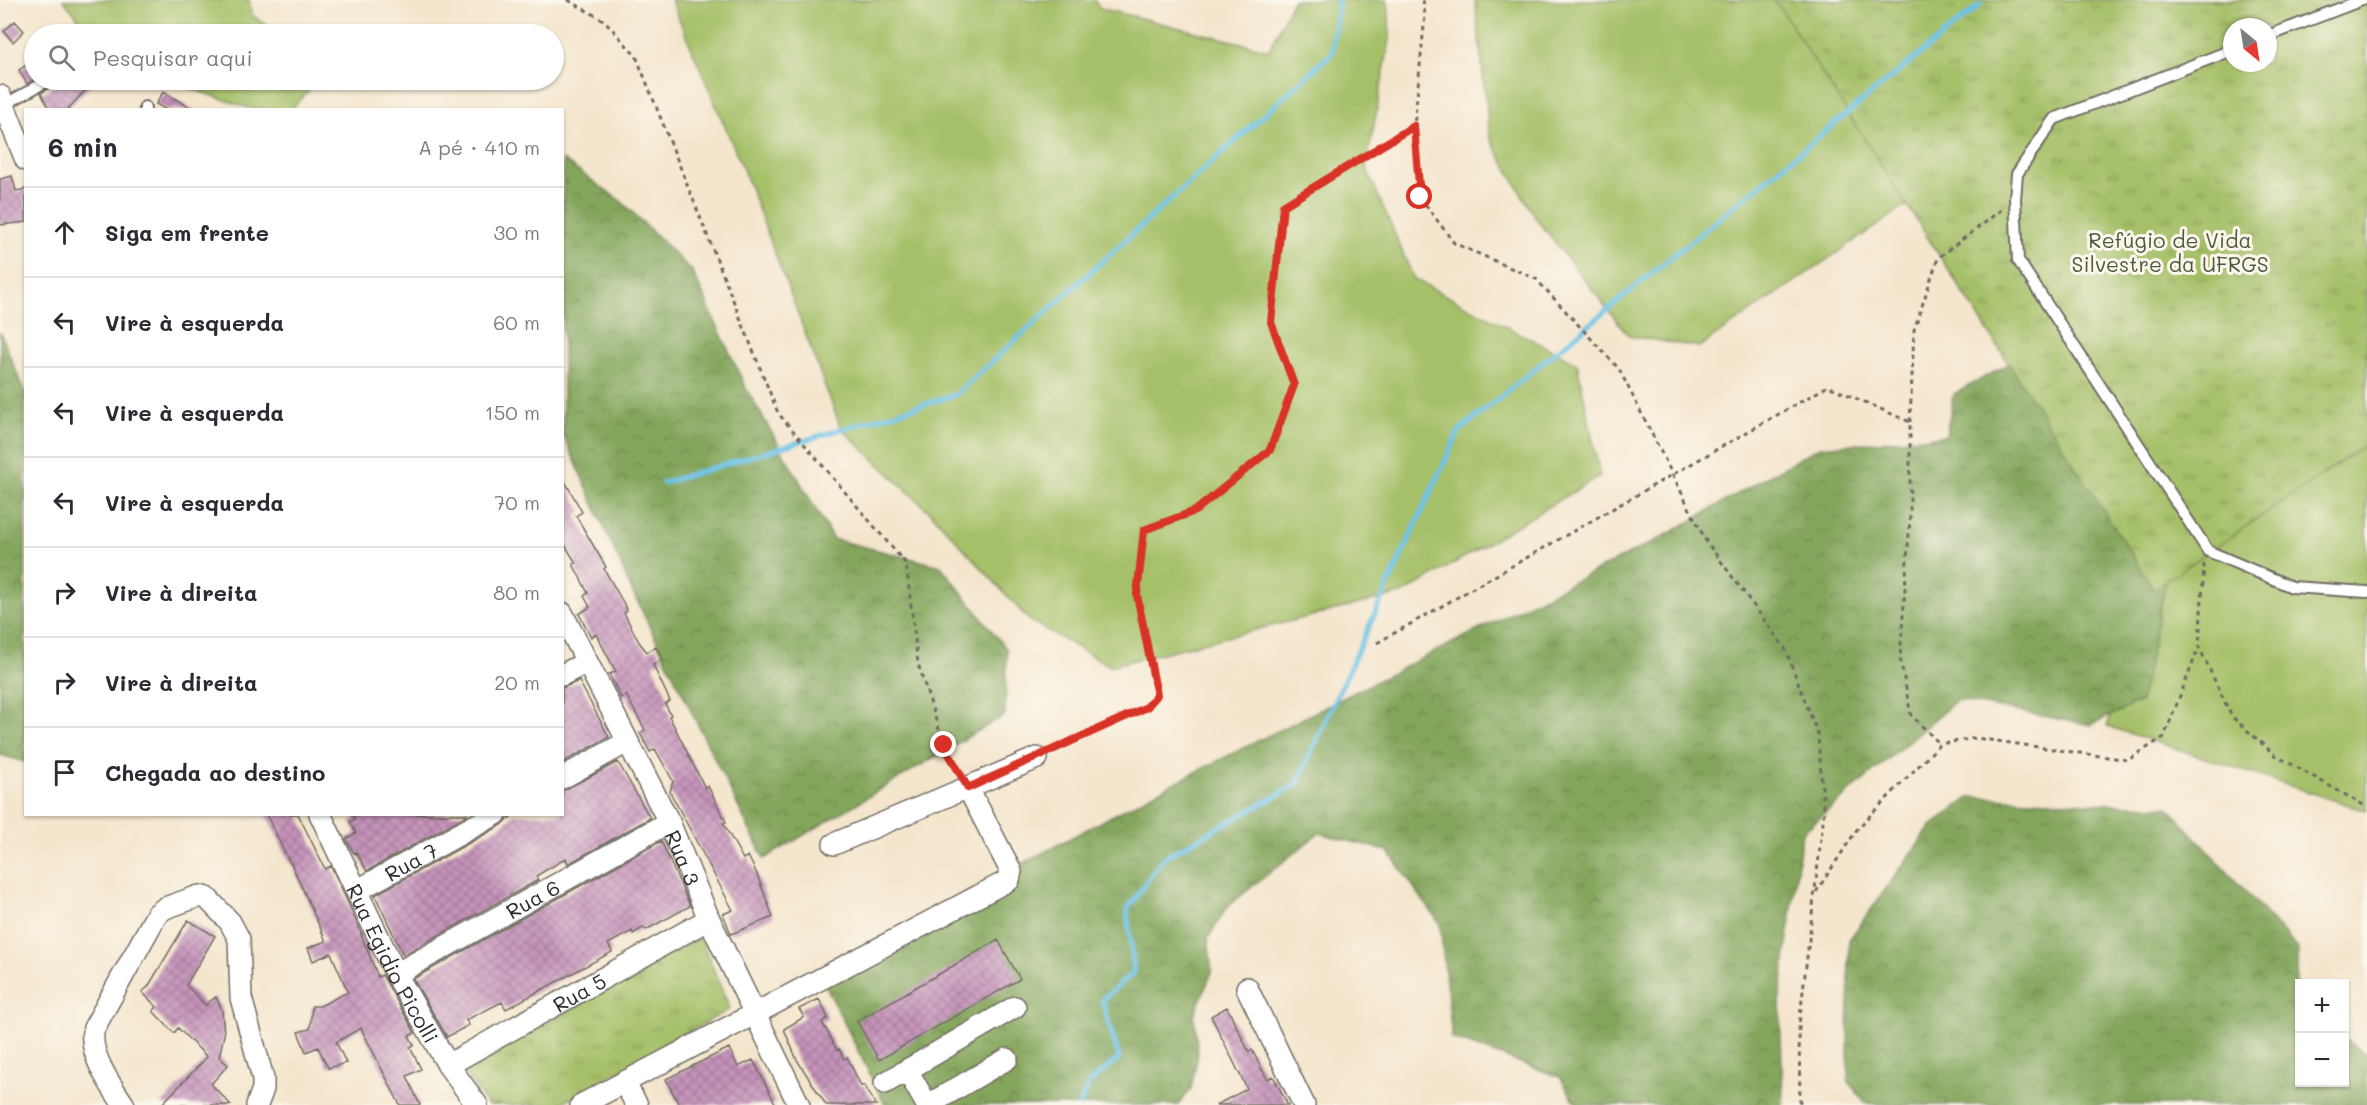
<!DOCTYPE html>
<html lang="pt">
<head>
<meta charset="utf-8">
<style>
	:root { --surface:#fff; --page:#f2f2f3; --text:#2b2b33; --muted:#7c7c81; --line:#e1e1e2 }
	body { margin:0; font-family:Mali,sans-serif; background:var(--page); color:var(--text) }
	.controls { position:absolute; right:18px; bottom:18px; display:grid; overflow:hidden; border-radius:0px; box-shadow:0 2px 4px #0004 }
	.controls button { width:54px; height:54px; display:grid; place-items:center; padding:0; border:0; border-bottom:2px solid var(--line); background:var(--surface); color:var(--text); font:30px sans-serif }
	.compass { position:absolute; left:2223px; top:18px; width:54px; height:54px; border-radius:50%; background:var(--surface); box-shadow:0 2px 4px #0004; rotate:150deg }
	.stop { position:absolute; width:18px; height:18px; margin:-14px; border:4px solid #d93025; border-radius:50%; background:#fff }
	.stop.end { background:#d93025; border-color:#fff; box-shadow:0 2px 6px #0008 }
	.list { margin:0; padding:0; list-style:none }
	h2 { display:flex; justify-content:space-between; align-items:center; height:78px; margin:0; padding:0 24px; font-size:26px }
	h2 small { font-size:20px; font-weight:400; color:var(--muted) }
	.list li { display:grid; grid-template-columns:39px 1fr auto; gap:18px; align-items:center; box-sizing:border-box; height:90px; padding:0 24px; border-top:2px solid var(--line) }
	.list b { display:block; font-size:22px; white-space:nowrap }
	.list em { font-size:20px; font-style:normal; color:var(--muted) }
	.icon { flex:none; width:33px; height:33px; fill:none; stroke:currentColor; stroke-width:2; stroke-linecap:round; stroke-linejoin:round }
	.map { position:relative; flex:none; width:2367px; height:1105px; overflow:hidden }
	.search { position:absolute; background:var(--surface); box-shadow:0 2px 4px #0004; left:24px; top:24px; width:540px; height:66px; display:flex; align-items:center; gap:15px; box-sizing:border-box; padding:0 21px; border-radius:33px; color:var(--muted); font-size:22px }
	.panel { position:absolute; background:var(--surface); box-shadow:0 2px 4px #0004; left:24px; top:108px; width:540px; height:708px; border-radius:0px }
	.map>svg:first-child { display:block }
	.grass { fill:#a5c067; stroke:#687649; stroke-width:1.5; fill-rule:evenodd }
	.forest { fill:url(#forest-crowns); stroke:#586844; stroke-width:1.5 }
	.park { fill:url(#park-tufts); stroke:#687649; stroke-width:1.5; fill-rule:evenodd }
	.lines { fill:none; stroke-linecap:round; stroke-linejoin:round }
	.stream { stroke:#6ac2e8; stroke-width:5 }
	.building { fill:url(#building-cross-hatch) }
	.lane-casing { stroke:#716c64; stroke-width:14 }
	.street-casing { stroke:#716c64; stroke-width:24 }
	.path { stroke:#716c64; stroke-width:3; stroke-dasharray:4.5 4.5; stroke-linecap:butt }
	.lane { stroke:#fff; stroke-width:10 }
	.street { stroke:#fff; stroke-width:21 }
	.route { stroke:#d93025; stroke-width:8 }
	.labels { text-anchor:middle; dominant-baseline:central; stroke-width:6; stroke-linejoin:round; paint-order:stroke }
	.park-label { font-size:21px; fill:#50583d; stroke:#fbf7ec }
	.street-label { font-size:21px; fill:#2b2b2b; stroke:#fbf7ec }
</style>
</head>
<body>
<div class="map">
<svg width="2367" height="1105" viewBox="0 0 2367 1105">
	<defs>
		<pattern id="forest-crowns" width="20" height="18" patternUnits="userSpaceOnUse" patternTransform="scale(1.5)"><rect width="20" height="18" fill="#84a65c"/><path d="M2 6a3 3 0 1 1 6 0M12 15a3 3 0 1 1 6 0" fill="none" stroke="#6c874c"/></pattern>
		<pattern id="park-tufts" width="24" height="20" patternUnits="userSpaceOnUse" patternTransform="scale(1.5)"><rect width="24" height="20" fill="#a5c067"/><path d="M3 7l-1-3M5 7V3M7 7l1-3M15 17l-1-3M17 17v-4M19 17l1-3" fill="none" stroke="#879c55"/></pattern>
		<pattern id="building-cross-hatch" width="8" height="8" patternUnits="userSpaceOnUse" patternTransform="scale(1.5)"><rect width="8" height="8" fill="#c693bb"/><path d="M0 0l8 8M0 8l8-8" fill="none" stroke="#a17898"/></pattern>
	</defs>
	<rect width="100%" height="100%" fill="#fbf7ec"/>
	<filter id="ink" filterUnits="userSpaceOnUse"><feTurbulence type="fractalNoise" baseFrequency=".0167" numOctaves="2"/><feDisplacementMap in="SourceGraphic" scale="12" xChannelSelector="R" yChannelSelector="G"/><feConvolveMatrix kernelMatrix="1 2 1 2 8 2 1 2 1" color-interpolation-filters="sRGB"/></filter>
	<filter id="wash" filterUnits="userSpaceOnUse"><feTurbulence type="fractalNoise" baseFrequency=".008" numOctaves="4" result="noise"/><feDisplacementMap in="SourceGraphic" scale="24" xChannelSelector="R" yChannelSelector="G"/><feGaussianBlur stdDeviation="1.35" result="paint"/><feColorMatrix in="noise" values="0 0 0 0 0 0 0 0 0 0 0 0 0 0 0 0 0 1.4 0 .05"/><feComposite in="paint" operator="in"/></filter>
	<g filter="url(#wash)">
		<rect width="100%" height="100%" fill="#f4e6cd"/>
		<path class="grass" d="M 63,0 L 249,0 L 252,15 L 279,34 L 92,34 Z
			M 671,0 L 1094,0 L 1100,8 L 1269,50 L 1293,0 L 1388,0 L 1390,39 L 1366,167 L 1414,279 L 1577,363 L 1600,476 L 1404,593 L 1110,666 L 1029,620 L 935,517 L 841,428 L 744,171 Z
			M 1475,0 L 2367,0 L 2367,811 L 2107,726 L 2154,589 L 1907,205 L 1699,347 L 1629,336 L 1535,217 L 1490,138 ZM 2232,27 L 2268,27 L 2268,63 L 2232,63 Z
			M 165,80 L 319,80 L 290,110 L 252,109 Z"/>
		<path class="forest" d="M 563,160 L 621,201 L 692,271 L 746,388 L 833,539 L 941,566 L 1007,650 L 1005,715 L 764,859 L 633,593 L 563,434 Z
			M 0,332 L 25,393 L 25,762 L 0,755 Z
			M 2032,351 L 2172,552 L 2141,701 L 2091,725 L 1957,700 L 1802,833 L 1780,997 L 1783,1105 L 1577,1105 L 1560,1077 L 1452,1038 L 1440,924 L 1388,851 L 1319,833 L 1227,907 L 1208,938 L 1212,972 L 1194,1015 L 1198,1054 L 1191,1089 L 1178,1105 L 885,1105 L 819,972 L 1166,787 L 1663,537 L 1819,447 L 1946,436 L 1954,394 Z
			M 1970,797 L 2168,807 L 2298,949 L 2294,1006 L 2299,1010 L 2300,1082 L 2344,1082 L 2345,1040 L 2367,1055 L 2367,1105 L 1891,1105 L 1865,1103 L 1848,1080 L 1849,940 L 1931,826 Z"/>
		<path class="park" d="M 1775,0 L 2367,0 L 2367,444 L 2154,589 ZM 2232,27 L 2268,27 L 2268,63 L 2232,63 Z
			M 700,937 L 730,1009 L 558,1105 L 488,1105 L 462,1070 Z"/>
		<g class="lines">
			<path class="stream" d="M 663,483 L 955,395 L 1332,53 L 1338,0
				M 1080,1105 L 1088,1084 L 1119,1058 L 1102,1000 L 1134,972 L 1127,910 L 1163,858 L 1296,785 L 1459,431 L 1980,5"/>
		</g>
		<g id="blocks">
			<path class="building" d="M 15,21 L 24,31 L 13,42 L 4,31 Z
				M 34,60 L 34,79 L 27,84 L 19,70 Z
				M 56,80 L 95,80 L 67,110 L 50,110 L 41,93 L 53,86 Z
				M 163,92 L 195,110 L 165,109 L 156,104 Z
				M 12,176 L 16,191 L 26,189 L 26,222 L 0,225 L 0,179 Z
				M 562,476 L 582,512 L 576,516 L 606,567 L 604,569 L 624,604 L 627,611 L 624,613 L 639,642 L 647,652 L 656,647 L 662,659 L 653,665 L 670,701 L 665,704 L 671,715 L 669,716 L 705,788 L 708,786 L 726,822 L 723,823 L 743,859 L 748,856 L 756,872 L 773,917 L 731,934 L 723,914 L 733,910 L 670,792 L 673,781 L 655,749 L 650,752 L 640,733 L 645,730 L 626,695 L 621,698 L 609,674 L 616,672 L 596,634 L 591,637 L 579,614 L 590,607 L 584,596 L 588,593 L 573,564 L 576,563 L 562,540 Z
				M 579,681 L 609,737 L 562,763 L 562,688 Z
				M 618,762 L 650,818 L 568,864 L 566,858 L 536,876 L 538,880 L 403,955 L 375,895 L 502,825 L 514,814 L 562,814 L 562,791 Z
				M 266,814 L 298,814 L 325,869 L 331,866 L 362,934 L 361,934 L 378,977 L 382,975 L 415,1033 L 409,1036 L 414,1045 L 410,1047 L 421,1069 L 407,1076 L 420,1105 L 400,1105 L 361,1028 L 336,1042 L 346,1063 L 328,1068 L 318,1047 L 306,1052 L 298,1032 L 310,1029 L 312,1006 L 320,1006 L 348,992 L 331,953 L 313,961 L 308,948 L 326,941 L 291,863 L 290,863 Z
				M 352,814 L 467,814 L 467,815 L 367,871 L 356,852 L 354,853 L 346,839 L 356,833 L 350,822 L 355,819 Z
				M 661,841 L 690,906 L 646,930 L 644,927 L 633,934 L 632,931 L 608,944 L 612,952 L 506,1009 L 502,1002 L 466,1020 L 469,1025 L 447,1037 L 413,979 Z
				M 188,920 L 215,936 L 186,985 L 205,1005 L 216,997 L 222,1010 L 224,1035 L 219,1057 L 228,1065 L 211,1084 L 231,1105 L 161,1105 L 207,1057 L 178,1028 L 174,1033 L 153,1011 L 157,1007 L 142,992 L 148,987 Z
				M 998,940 L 1020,979 L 879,1060 L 857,1021 Z
				M 819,999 L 828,1018 L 822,1022 L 837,1050 L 839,1049 L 844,1059 L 847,1057 L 861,1086 L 864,1085 L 876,1105 L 826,1105 L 797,1060 L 784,1029 L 804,1017 L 799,1009 Z
				M 1227,1007 L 1249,1052 L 1252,1050 L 1267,1079 L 1273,1076 L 1288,1105 L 1216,1105 L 1247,1089 L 1211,1016 Z
				M 729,1048 L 738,1067 L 753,1060 L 776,1105 L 679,1105 L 666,1079 Z"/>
		</g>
	</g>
	<g filter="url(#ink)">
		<use href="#blocks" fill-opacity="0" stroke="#716c64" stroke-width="1.5"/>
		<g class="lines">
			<defs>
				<path id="lane" d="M 2268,36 L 2362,0
					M 2232,50 L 2054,119 L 2017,174 L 2015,199 L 2018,260 L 2208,551 L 2292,587 L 2367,592
					M 4,105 L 49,80
					M 145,107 L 145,110"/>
				<g id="street">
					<path d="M 0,96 L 26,160"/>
					<path id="s1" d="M 562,613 L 669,822 L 709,919 L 799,1105"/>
					<path d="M 562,675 L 587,662"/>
					<path d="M 562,778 L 627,742"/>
					<path id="s2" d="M 320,814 L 396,974 L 448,1065 L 477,1105"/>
					<path d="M 834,844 L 1037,758"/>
					<path id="s3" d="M 358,890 L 496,814"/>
					<path id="s4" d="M 396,974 L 669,822"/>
					<path d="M 1247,988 L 1304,1105"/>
					<path id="s5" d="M 448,1065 L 709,919"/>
					<path d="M 907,1070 L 927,1105"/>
					<path d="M 624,1082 L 637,1105"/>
					<path d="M 885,1083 L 1015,1007"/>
					<path d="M 124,1105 C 111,1086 87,1052 94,1028 L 157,914 L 165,908 L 199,896 L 207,898 L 230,922 L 239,939 L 241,998 L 263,1078 L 263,1089 L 257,1105"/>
					<path d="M 581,1105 L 1009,880 L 1011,871 L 968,788"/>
					<path d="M 928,1105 L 1007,1059"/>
				</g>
			</defs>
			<use href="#lane" class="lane-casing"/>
			<use href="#street" class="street-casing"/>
			<path class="path" d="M 568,0 L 605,21 L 636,56 L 778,413 L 906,564 L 918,664 L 944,745 L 958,771
				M 1423,0 L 1425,16 L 1414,126 L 1420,197 L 1454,243 L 1536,279 L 1619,369 L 1706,541 L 1785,648 L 1818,735 L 1824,813 L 1799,1025 L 1800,1105
				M 1910,422 L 1914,330 L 1938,258 L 2001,210
				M 2204,564 L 2199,647 L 2232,717 L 2275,755 L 2367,807
				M 1377,643 L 1828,386 L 1910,422 L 1910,519 L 1900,658 L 1911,715 L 1940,744
				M 1053,751 L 1147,707 L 1157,695 L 1137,595 L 1144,530 L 1195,511 L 1271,450 L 1294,385 L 1271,322 L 1283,206 L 1414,126
				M 1816,892 L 1858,828 L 1940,744 L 1976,738 L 2128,760 L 2164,737 L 2199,647"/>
			<use href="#lane" class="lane"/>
			<use href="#street" class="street"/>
		</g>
	</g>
	<g class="lines" filter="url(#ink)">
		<path class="route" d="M 944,745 L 968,788 L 1147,707 L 1157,695 L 1137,595 L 1144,530 L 1195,511 L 1270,450 L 1294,385 L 1271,322 L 1283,206 L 1414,126 L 1420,197"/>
	</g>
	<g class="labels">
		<g class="park-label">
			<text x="2170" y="239">Refúgio de Vida<tspan x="2170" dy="24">Silvestre da UFRGS</tspan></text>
		</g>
		<g class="street-label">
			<text stroke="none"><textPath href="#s1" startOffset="273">Rua 3</textPath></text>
			<text stroke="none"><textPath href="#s3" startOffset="60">Rua 7</textPath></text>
			<text stroke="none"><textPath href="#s4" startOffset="156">Rua 6</textPath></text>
			<text stroke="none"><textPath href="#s2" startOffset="166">Rua Egidio Picolli</textPath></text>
			<text stroke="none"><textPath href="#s5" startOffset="150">Rua 5</textPath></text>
		</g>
	</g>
</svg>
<div class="controls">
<button>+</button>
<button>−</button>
</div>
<svg class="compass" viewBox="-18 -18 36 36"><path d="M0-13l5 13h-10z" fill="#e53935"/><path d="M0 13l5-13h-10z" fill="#7c7c81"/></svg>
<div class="stop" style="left:1420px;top:197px"></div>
<div class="stop end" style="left:944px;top:745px"></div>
<div class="search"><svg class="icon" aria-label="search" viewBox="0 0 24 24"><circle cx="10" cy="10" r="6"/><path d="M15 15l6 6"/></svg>Pesquisar aqui</div>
<section class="panel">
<h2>6 min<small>A pé · 410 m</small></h2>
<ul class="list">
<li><svg class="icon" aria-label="ahead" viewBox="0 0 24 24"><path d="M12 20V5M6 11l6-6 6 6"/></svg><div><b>Siga em frente</b></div><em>30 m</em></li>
<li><svg class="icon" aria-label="left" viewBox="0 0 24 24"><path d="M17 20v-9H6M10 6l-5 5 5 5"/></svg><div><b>Vire à esquerda</b></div><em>60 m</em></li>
<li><svg class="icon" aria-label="left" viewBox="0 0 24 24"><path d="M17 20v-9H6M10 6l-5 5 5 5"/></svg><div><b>Vire à esquerda</b></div><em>150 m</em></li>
<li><svg class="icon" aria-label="left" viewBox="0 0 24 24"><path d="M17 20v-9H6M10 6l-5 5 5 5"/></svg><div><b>Vire à esquerda</b></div><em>70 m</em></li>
<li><svg class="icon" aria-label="right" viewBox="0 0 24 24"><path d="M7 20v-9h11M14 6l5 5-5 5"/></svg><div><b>Vire à direita</b></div><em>80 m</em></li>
<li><svg class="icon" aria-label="right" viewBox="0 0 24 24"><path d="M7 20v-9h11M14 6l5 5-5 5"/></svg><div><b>Vire à direita</b></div><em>20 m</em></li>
<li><svg class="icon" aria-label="arrive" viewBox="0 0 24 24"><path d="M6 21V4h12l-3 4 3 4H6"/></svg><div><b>Chegada ao destino</b></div></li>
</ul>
</section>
</div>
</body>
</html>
